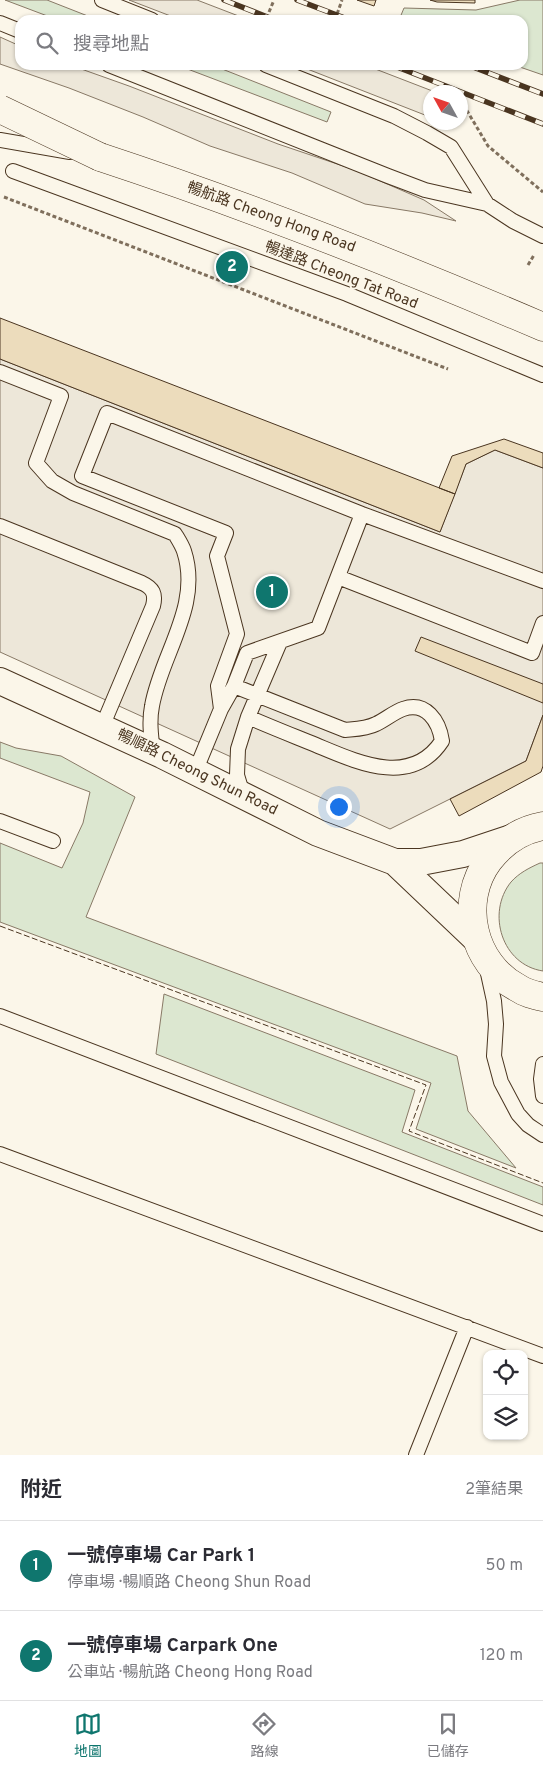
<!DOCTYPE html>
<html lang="zh-TW">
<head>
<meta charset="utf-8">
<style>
	:root { --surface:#fff; --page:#f7f7f7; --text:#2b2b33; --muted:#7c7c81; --line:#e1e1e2; --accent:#0f766e }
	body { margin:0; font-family:Overpass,"Noto Sans TC",sans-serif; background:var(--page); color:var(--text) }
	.controls { position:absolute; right:15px; bottom:15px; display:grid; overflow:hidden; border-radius:10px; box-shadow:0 1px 4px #0004 }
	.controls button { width:45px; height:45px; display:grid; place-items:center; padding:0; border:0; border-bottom:1px solid var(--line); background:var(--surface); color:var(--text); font:25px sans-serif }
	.compass { position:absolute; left:423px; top:85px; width:45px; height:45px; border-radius:50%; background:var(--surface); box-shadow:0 1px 4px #0004; rotate:310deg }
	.you { position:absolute; left:338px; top:806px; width:18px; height:18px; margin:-12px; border:4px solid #fff; border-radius:50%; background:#1a73e8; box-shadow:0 0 0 8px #1a73e833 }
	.badge { display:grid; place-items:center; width:32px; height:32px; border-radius:50%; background:var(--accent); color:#fff; font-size:16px; font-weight:700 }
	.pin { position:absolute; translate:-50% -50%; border:2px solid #fff; box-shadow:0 1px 5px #0006 }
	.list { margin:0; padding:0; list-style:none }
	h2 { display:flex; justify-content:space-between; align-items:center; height:65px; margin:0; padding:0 20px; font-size:21px }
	h2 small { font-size:16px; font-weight:400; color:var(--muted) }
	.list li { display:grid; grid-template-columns:32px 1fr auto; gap:15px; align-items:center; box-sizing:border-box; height:90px; padding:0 20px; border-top:1px solid var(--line) }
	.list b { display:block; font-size:19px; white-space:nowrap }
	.list p { margin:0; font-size:16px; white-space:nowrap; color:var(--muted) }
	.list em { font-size:16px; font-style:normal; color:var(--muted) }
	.icon { flex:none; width:28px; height:28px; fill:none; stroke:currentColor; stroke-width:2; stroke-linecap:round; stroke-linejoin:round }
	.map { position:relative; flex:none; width:543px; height:1455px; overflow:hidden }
	.search { position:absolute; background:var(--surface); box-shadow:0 1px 4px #0004; left:15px; right:15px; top:15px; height:55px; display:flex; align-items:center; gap:12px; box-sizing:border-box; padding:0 18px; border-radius:15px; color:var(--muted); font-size:19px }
	.sheet { height:245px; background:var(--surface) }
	nav { display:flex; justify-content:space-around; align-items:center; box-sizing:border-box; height:70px; border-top:1px solid var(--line); background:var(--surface); font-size:14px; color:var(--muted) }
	nav a { display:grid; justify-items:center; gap:2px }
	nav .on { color:var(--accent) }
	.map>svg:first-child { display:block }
	.green { fill:#dce7d0; stroke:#887966 }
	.parking { fill:#ede7d9; stroke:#887966 }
	.building { fill:#ecdcbc; stroke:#4a3520 }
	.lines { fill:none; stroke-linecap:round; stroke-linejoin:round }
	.lane-casing { stroke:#4a3520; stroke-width:16 }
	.street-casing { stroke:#4a3520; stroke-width:28 }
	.secondary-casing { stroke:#4a3520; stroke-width:29 }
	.path { stroke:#7f6f5c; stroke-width:3; stroke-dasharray:4 2.5; stroke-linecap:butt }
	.lane { stroke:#fbf6e9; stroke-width:14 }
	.street { stroke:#fbf6e9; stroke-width:26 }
	.secondary { stroke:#fbf6e9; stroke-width:28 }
	.rail-casing { stroke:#4a3520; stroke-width:5.5 }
	.rail { stroke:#fbf6e9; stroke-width:4; stroke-dasharray:11; stroke-linecap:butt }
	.secondary-bridge-casing { stroke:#4a3520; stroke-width:29; stroke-linecap:butt }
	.secondary-bridge { stroke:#fbf6e9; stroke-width:28 }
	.fence { stroke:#4a3520; stroke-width:1; stroke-dasharray:6 2.5; stroke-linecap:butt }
	.labels { text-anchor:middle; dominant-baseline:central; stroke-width:4; stroke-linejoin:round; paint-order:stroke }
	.street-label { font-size:15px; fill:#4a3520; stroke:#fbf6e9 }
</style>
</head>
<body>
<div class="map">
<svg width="543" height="1455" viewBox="0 0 543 1455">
	<rect width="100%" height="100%" fill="#fbf6e9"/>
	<path class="green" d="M 5,0 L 47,0 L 98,20 L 58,20 Z
		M 520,0 L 543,0 L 543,75 L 514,65 L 523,65 L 523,20 L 399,20 L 404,8 L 476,10 Z
		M 177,65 L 212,65 L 331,112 L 327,122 Z
		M 0,742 L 16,748 L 61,756 L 135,797 L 86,917 L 457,1056 L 468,1111 L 516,1168 L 416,1129 L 431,1083 L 0,922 L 0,843 L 62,868 L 83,823 L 90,792 L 0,758 Z
		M 540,863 L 543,863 L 543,971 C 502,965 486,913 511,882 C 519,873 529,868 540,863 Z
		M 164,994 L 415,1090 L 402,1132 L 543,1187 L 543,1205 L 156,1054 Z"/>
	<path class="parking" d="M 129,0 L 197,0 L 249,20 L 181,20 Z
		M 0,37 L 20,46 L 20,65 L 70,65 L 129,86 L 278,144 L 355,170 L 424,200 L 456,221 L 422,213 L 365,204 L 292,173 L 210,146 L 143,117 L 69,88 L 0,64 Z
		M 297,65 L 365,65 L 435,92 L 430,92 L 430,117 Z
		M 0,359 L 440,532 L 466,464 L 495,450 L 543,468 L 543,715 L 526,761 L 390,829 L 0,652 Z"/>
	<path class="building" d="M 357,0 L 376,0 L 374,6 Z
		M 430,0 L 475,0 L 475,3 L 437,2 Z
		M 0,318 L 455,494 L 440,532 L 0,359 Z
		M 504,439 L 543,453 L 543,468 L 495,450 L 466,464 L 455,494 L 439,488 L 452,456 Z
		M 421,637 L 543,684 L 543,703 L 415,651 Z
		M 543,715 L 543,766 L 541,772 L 459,816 L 450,799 L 526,761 Z"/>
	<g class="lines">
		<defs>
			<path id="lane" d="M 102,0 L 152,20
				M 0,23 L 20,31
				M 109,65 L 388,176 L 425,190 L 487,204 L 513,221 L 543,236
				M 266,65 L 394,116 L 427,133 L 451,147 L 487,204
				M 0,140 L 70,152
				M 13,171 L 347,294 L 543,375
				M 0,372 L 61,396 L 36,463 L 52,481 L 73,493 L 175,534 C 178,539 182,545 184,551 C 202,606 161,654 152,706 C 149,721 151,736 153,752
				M 0,526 L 142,583 C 153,588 156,594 153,606 L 102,727
				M 338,577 L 532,653 L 543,623
				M 234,686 L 345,730 C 356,729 366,729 376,724 C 385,720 394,712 403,709 C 426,701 439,721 442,741 C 411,788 357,762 316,745 C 294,736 271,727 248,717
				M 221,709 L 218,686 L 237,634 L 217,556 L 226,533 L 82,476 L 107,413 L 362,514 L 543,581
				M 195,772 L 221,709 L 234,686 L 247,653 L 318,628 L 362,514
				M 243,795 L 237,775 L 238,749 L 248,717 L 280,642
				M 0,821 L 53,841
				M 487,969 L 494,1001 L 496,1024 L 494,1056 L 501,1082 L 518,1114 L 528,1125 L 543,1135
				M 0,1016 L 543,1224
				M 543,1064 L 541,1079 L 543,1096
				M 0,1154 L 543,1356
				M 416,1455 L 467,1327"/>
			<path id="street" d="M 0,681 L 162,755 L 318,833 L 395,862 L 421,862 L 463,854 L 514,837
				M 395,862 L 476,939"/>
			<path id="secondary" d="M 100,157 C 252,207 396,264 543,327
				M 543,826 C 521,830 503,842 489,860 C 458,901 472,964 518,988 C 525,993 534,995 543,997"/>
		</defs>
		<use href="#lane" class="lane-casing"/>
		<use href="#street" class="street-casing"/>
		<use href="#secondary" class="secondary-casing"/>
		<path class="path" d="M 269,12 L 274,0
			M 335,20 L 342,0
			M 460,99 L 488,146 L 543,192
			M 4,197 L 448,369
			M 528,265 L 534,255"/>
		<use href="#lane" class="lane"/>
		<use href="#street" class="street"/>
		<use href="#secondary" class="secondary"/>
		<defs>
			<path id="rail" d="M 224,0 L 275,20
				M 297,0 L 350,20
				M 392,65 L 543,124
				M 468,65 L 543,94"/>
		</defs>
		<use href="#rail" class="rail-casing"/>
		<use href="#rail" class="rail"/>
		<defs>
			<path id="secondary-bridge" d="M 0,109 L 100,157"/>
		</defs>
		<use href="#secondary-bridge" class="secondary-bridge-casing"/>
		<use href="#secondary-bridge" class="secondary-bridge"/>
		<path class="fence" d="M 0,926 L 426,1085 L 409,1131 L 543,1183"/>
	</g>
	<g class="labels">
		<g class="street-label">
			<text transform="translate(271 218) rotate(20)">暢航路 Cheong Hong Road</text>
			<text transform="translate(341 276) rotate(21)">暢達路 Cheong Tat Road</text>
			<text transform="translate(197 773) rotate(26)">暢順路 Cheong Shun Road</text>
		</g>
	</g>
</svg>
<div class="controls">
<button><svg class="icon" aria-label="locate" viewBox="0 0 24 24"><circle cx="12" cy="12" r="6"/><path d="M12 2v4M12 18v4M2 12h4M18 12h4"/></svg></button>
<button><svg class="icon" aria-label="layers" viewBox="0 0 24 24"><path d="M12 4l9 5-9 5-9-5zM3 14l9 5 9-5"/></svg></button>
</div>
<svg class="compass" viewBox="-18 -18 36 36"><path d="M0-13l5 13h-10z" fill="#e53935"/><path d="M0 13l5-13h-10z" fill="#7c7c81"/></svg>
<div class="you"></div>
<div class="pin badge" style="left:272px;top:592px">1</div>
<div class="pin badge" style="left:232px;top:267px">2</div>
<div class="search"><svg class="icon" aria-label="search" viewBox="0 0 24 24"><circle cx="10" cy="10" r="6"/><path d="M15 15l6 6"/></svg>搜尋地點</div>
</div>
<section class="sheet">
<h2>附近<small>2筆結果</small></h2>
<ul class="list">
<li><span class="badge">1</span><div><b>一號停車場 Car Park 1</b><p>停車場 · 暢順路 Cheong Shun Road</p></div><em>50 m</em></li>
<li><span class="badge">2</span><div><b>一號停車場 Carpark One</b><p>公車站 · 暢航路 Cheong Hong Road</p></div><em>120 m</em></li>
</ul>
</section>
<nav>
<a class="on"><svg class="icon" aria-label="map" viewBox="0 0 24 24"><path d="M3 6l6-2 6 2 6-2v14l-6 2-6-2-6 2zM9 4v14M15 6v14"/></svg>地圖</a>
<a><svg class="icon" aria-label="directions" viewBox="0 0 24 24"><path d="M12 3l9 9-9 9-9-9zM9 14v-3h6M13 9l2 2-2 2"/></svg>路線</a>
<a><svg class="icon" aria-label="saved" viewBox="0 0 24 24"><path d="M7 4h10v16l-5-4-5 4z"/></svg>已儲存</a>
</nav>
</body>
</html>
